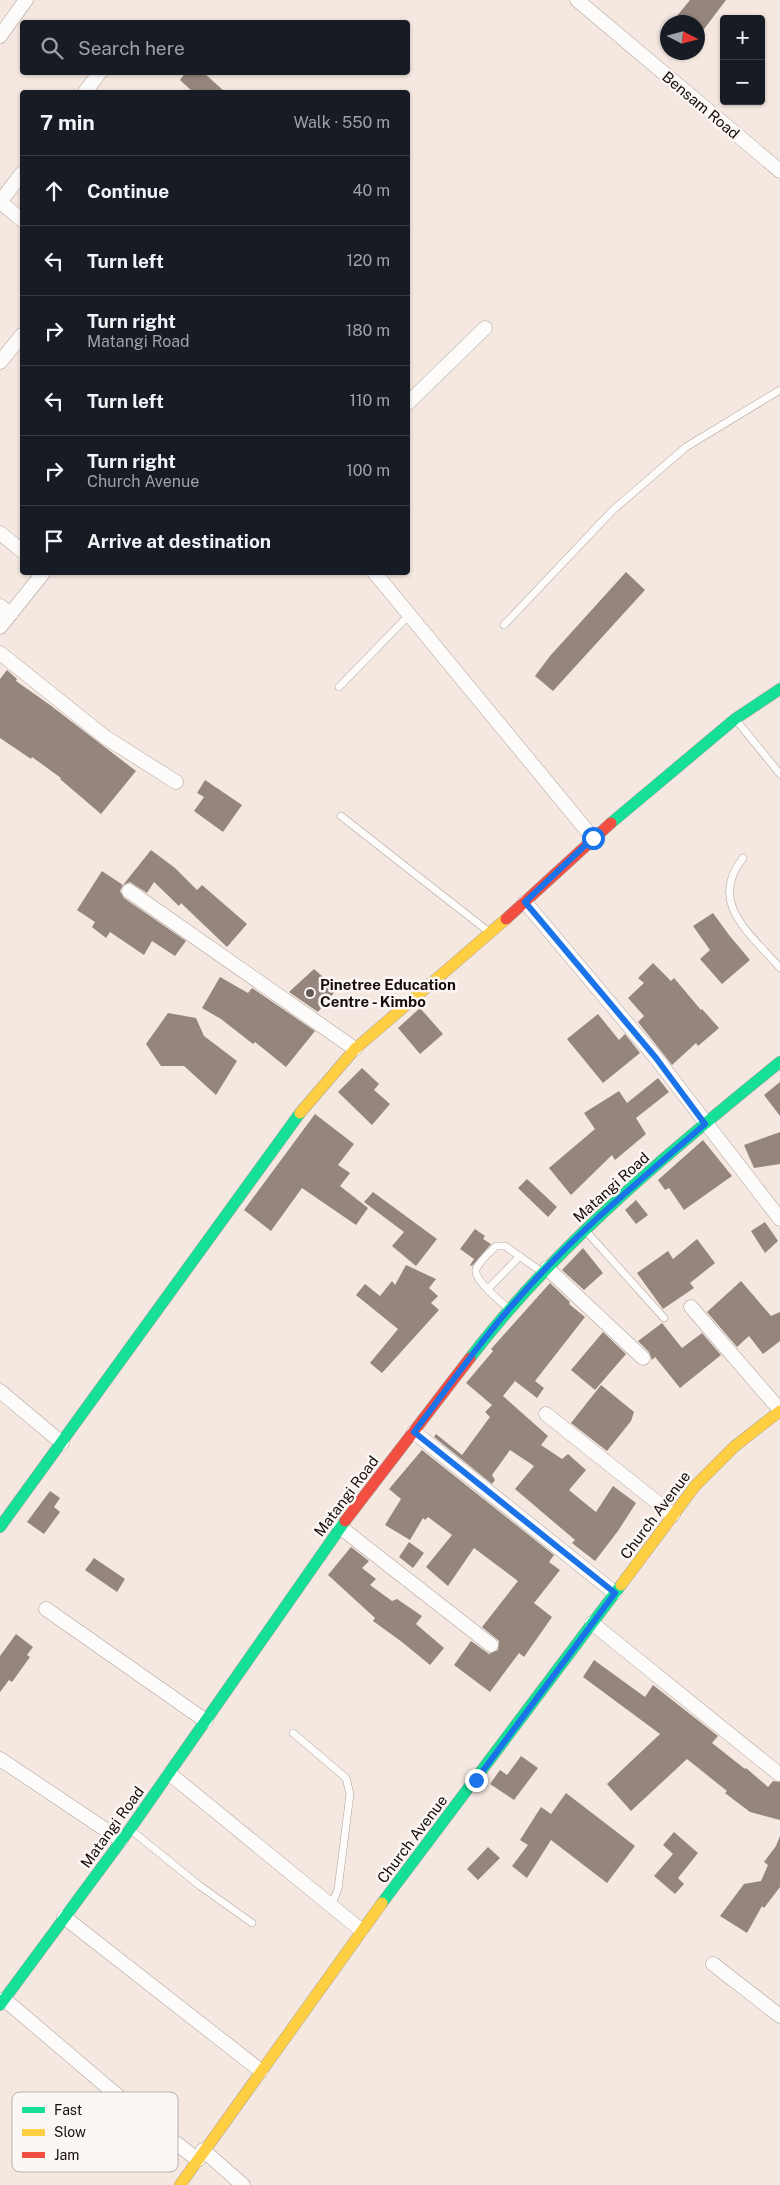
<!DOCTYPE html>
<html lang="en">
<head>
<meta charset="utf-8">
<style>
	:root { --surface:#171b24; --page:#20242c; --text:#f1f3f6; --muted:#9ea1a6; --line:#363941 }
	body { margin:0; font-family:"Public Sans",sans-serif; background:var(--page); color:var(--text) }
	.controls { position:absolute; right:15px; top:15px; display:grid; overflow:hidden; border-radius:5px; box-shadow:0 1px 4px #0004 }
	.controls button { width:45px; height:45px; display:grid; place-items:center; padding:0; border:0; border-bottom:1px solid var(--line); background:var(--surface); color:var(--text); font:25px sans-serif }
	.compass { position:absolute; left:660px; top:15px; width:45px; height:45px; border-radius:50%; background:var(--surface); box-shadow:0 1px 4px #0004; rotate:96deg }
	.stop { position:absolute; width:15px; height:15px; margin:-11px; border:4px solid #1a73e8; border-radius:50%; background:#fff }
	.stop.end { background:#1a73e8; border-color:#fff; box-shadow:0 1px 5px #0008 }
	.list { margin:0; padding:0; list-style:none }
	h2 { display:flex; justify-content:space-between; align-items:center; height:65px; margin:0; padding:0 20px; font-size:21px }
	h2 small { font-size:16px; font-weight:400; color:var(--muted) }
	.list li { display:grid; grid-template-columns:32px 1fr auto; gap:15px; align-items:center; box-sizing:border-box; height:70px; padding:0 20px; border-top:1px solid var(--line) }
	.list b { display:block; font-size:19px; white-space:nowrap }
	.list p { margin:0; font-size:16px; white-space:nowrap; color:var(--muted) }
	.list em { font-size:16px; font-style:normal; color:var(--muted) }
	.icon { flex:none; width:28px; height:28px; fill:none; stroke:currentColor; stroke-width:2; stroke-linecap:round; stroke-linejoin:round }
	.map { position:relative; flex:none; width:780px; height:2185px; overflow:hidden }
	.search { position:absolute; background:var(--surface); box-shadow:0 1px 4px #0004; left:20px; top:20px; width:390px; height:55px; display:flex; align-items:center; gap:12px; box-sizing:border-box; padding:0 18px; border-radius:5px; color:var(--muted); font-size:19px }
	.panel { position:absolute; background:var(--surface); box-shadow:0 1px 4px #0004; left:20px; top:90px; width:390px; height:485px; border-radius:5px }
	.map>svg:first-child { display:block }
	.building { fill:#95867d }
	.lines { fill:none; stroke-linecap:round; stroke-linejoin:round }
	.lane-casing { stroke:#aba19c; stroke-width:8 }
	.street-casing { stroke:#aba19c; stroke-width:15 }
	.fast-casing { stroke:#aba19c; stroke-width:12 }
	.slow-casing { stroke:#aba19c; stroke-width:12 }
	.jam-casing { stroke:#aba19c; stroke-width:12 }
	.lane { stroke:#fefcfa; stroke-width:7 }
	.street { stroke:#fefcfa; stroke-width:14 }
	.fast { stroke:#16e098; stroke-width:11 }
	.slow { stroke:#ffcf43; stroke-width:11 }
	.jam { stroke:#f24e42; stroke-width:11 }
	.route { stroke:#1a73e8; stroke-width:6 }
	.poi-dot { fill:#635a55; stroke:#fcf7f4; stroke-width:2 }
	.labels { text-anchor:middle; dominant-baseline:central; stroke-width:5; stroke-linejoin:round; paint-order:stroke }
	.street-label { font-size:15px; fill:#150d09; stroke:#fcf7f4 }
	.poi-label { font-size:15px; font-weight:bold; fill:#150d09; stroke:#fcf7f4; text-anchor:start }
	.key { fill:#fcf7f4; stroke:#b7b1ae; stroke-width:1 }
	.key-label { font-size:14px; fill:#150d09 }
</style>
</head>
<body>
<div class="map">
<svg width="780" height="2185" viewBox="0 0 780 2185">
	<rect width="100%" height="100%" fill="#f5e8e1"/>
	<path class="building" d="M 690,0 L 726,0 L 698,37 L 698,22 L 672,22 Z
		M 186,72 L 203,72 L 225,92 L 193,92 L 180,80 Z
		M 626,572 L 645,590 L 553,691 L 535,676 L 550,656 Z
		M 7,670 L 17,679 L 16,681 L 50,705 L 136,771 L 101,814 L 60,779 L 61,778 L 32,757 L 31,759 L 0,738 L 0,679 Z
		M 205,780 L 242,805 L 223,832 L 194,811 L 204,797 L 197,793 Z
		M 151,850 L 175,868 L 197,890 L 202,885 L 247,924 L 227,947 L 181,903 L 179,906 L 154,882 L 147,893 L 130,882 L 123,885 Z
		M 102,871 L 123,885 L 120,891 L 124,898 L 186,941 L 175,956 L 152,941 L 144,955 L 110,932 L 106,938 L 92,927 L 95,922 L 77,910 Z
		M 713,913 L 729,935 L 750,960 L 722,984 L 700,959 L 710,950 L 693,926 Z
		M 653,963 L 671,981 L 674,978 L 701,1010 L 702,1009 L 719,1028 L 698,1046 L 696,1043 L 672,1065 L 638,1022 L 644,1016 L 628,998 L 644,983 L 638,978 Z
		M 314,969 L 337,989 L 318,1012 L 289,992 Z
		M 220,977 L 248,993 L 252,988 L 315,1031 L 286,1067 L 255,1042 L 253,1044 L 221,1019 L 202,1008 Z
		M 420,1008 L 443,1034 L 420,1054 L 398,1028 Z
		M 168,1013 L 196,1018 L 204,1036 L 237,1061 L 216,1095 L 184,1066 L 161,1066 L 146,1044 Z
		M 598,1014 L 619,1040 L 625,1034 L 640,1053 L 603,1083 L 567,1039 Z
		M 362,1068 L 379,1084 L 374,1090 L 390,1104 L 372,1125 L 338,1092 Z
		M 658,1078 L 669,1092 L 636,1118 L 646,1134 L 615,1160 L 612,1155 L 571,1195 L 549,1168 L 595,1129 L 584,1113 L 619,1091 L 627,1103 Z
		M 780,1082 L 780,1116 L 764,1095 Z
		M 315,1114 L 354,1144 L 338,1165 L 350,1173 L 340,1186 L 368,1208 L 356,1225 L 302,1188 L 271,1231 L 244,1210 Z
		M 780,1132 L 780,1164 L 754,1168 L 744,1145 Z
		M 703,1140 L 732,1176 L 684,1210 L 669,1188 L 665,1190 L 658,1180 Z
		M 527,1179 L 557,1207 L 548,1217 L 518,1188 Z
		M 373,1192 L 437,1239 L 416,1266 L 392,1246 L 404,1232 L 364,1202 Z
		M 636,1200 L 648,1215 L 636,1224 L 625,1210 Z
		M 765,1222 L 778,1241 L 765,1253 L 751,1231 Z
		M 475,1229 L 485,1236 L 483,1239 L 491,1244 L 472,1266 L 470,1265 L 474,1259 L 460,1249 Z
		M 697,1239 L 715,1263 L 690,1283 L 694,1288 L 663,1309 L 637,1273 L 668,1251 L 673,1259 Z
		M 583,1248 L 603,1273 L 584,1290 L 562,1270 Z
		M 406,1265 L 436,1279 L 429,1288 L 438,1296 L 431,1303 L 439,1310 L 382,1373 L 370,1363 L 398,1329 L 356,1295 L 365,1284 L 380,1296 L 392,1281 L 395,1285 Z
		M 741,1281 L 771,1316 L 780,1312 L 780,1341 L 763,1354 L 749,1336 L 737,1347 L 707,1312 Z
		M 550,1283 L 570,1302 L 569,1304 L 585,1317 L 535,1381 L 544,1388 L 537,1398 L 515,1381 L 503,1396 L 548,1436 L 541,1445 L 562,1459 L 568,1454 L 586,1470 L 569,1490 L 581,1500 L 596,1512 L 613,1486 L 636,1503 L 618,1531 L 595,1561 L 572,1543 L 575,1540 L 515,1489 L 534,1466 L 510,1450 L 492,1475 L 495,1480 L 492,1484 L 434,1437 L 436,1434 L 462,1455 L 490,1417 L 485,1412 L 492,1405 L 466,1383 L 493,1351 L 491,1349 Z
		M 662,1323 L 682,1348 L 702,1333 L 721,1355 L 680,1388 L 655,1357 L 652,1360 L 649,1352 L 638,1341 Z
		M 603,1332 L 626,1354 L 595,1390 L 571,1370 Z
		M 601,1385 L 634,1412 L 631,1421 L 607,1451 L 571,1423 Z
		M 422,1450 L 554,1555 L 549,1562 L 560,1570 L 534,1603 L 552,1617 L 524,1657 L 519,1653 L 490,1692 L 454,1665 L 471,1641 L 489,1654 L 498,1650 L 499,1641 L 482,1627 L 518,1581 L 474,1548 L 448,1586 L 426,1567 L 452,1535 L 428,1517 L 425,1520 L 423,1518 L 410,1540 L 385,1525 L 401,1499 L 389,1489 Z
		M 50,1491 L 60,1498 L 54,1507 L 60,1512 L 44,1534 L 27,1522 Z
		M 409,1542 L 424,1553 L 413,1568 L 399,1557 Z
		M 351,1547 L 369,1561 L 362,1568 L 376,1579 L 370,1585 L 392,1601 L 397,1599 L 422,1616 L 416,1624 L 444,1648 L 430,1665 L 402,1642 L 373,1621 L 375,1618 L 328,1575 Z
		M 94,1558 L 125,1579 L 117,1592 L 85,1570 Z
		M 16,1634 L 33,1647 L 27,1655 L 30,1657 L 12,1682 L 9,1680 L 0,1692 L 0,1656 Z
		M 594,1660 L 645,1697 L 653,1685 L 718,1736 L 712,1743 L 745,1769 L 746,1768 L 768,1787 L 773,1781 L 780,1782 L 780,1820 L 750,1812 L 725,1793 L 727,1791 L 687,1759 L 631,1811 L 607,1784 L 660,1734 L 583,1677 Z
		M 521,1756 L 538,1768 L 514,1800 L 490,1784 L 500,1770 L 507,1775 Z
		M 566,1793 L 635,1846 L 607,1883 L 551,1840 L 527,1878 L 512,1866 L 528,1845 L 520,1840 L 541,1807 L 551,1814 Z
		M 674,1832 L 698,1853 L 678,1878 L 684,1884 L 675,1894 L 654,1876 L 673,1854 L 663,1845 Z
		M 780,1836 L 780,1887 L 764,1908 L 762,1906 L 747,1933 L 720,1916 L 744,1884 L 761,1881 L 768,1865 L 764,1862 L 776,1846 Z
		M 488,1847 L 500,1858 L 478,1880 L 467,1869 Z"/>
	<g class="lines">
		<defs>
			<path id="lane" d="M 504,625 L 612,511 L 686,447 L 780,390
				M 339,687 L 410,614
				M 737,721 L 780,774
				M 341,816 L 489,932
				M 743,858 C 707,903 751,934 780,968
				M 585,1230 L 664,1318
				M 488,1289 L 520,1256
				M 509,1309 C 501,1302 474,1280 476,1270 C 478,1262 490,1252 496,1246 L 505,1246 L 542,1272
				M 293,1733 L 346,1778 L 350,1794 L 338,1889 L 331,1906
				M 131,1830 L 200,1886 L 252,1923"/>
			<path id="street" d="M 577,0 L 780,171
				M 0,36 L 26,0
				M 85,92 L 100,72
				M 22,173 L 0,202 L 22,220
				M 0,362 L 22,335
				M 408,403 L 485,328
				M 0,533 L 22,551
				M 374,572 L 593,838
				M 0,606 L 11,614
				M 0,627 L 44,572
				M 0,653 L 105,737 L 176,782
				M 129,891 L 355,1049
				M 525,902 L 656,1058 L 780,1219
				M 547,1268 L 643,1358
				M 691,1307 L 780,1410
				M 0,1391 L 62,1443
				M 546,1414 L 673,1515
				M 414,1432 L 615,1593
				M 340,1527 L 491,1645
				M 46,1609 L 206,1721
				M 592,1623 L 779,1774
				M 0,1759 L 121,1840
				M 170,1774 L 361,1930
				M 64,1917 L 261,2071
				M 713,1964 L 780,2016
				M 4,1999 L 145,2119 L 198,2160
				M 203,2150 L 243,2185"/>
			<path id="fast" d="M 611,823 L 735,719 L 780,689
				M 470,1358 C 557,1244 669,1152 780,1062
				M 0,1527 L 300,1113
				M 382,1903 L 621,1585
				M 0,2005 L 130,1829 L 345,1521"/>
			<path id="slow" d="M 300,1113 L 355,1049 L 506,919
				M 621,1585 L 695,1486 L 735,1446 L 780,1411
				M 180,2185 L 382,1903"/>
			<path id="jam" d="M 506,919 L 611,823
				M 345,1521 L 470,1358"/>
		</defs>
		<use href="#lane" class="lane-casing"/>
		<use href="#street" class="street-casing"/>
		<use href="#fast" class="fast-casing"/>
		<use href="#slow" class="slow-casing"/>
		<use href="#jam" class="jam-casing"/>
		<use href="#lane" class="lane"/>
		<use href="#street" class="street"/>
		<use href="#fast" class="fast"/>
		<use href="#slow" class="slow"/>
		<use href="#jam" class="jam"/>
	</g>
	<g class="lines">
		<path class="route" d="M 476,1780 L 615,1593 L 414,1432 C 450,1385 484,1336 524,1292 C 579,1230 643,1178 705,1124 L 656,1058 L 525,902 L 593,838"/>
	</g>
	<circle class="poi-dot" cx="310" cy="993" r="5"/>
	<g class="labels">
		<g class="street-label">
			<text transform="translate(701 105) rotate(40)">Bensam Road</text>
			<text transform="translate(611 1187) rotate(-42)">Matangi Road</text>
			<text transform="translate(346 1496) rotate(-53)">Matangi Road</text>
			<text transform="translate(655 1515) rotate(-53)">Church Avenue</text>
			<text transform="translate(112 1827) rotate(-54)">Matangi Road</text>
			<text transform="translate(412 1839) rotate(-53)">Church Avenue</text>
		</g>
		<g class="poi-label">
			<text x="320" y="984">Pinetree Education<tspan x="320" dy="17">Centre - Kimbo</tspan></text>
		</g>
	</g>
	<rect x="12" y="2092" width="166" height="80" rx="8" class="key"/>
	<rect x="22" y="2107" width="23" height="6" fill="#16e098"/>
	<rect x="22" y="2129" width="23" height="7" fill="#ffcf43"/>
	<rect x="22" y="2152" width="23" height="6" fill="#f24e42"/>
	<g class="key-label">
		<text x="54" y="2115">Fast</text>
		<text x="54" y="2137">Slow</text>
		<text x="54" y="2160">Jam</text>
	</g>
</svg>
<div class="controls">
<button>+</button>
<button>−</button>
</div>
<svg class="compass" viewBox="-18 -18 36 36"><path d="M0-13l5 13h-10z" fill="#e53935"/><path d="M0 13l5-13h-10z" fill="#9ea1a6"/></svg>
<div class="stop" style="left:593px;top:838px"></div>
<div class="stop end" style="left:476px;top:1780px"></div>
<div class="search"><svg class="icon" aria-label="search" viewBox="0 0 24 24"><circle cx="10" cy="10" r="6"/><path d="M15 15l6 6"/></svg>Search here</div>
<section class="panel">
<h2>7 min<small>Walk · 550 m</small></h2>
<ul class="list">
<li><svg class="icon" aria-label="ahead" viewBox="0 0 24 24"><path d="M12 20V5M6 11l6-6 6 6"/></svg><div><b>Continue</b></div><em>40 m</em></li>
<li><svg class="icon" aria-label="left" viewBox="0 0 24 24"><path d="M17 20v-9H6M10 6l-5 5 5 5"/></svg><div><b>Turn left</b></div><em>120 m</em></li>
<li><svg class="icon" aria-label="right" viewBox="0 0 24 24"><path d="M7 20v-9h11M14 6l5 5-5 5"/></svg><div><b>Turn right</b><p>Matangi Road</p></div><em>180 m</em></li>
<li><svg class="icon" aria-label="left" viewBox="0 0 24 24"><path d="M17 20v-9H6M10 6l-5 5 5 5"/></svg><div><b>Turn left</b></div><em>110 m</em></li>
<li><svg class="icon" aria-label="right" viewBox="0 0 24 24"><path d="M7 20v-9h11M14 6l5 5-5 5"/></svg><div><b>Turn right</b><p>Church Avenue</p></div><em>100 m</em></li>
<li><svg class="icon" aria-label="arrive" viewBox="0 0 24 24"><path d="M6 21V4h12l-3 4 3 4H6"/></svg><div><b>Arrive at destination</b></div></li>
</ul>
</section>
</div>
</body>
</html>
